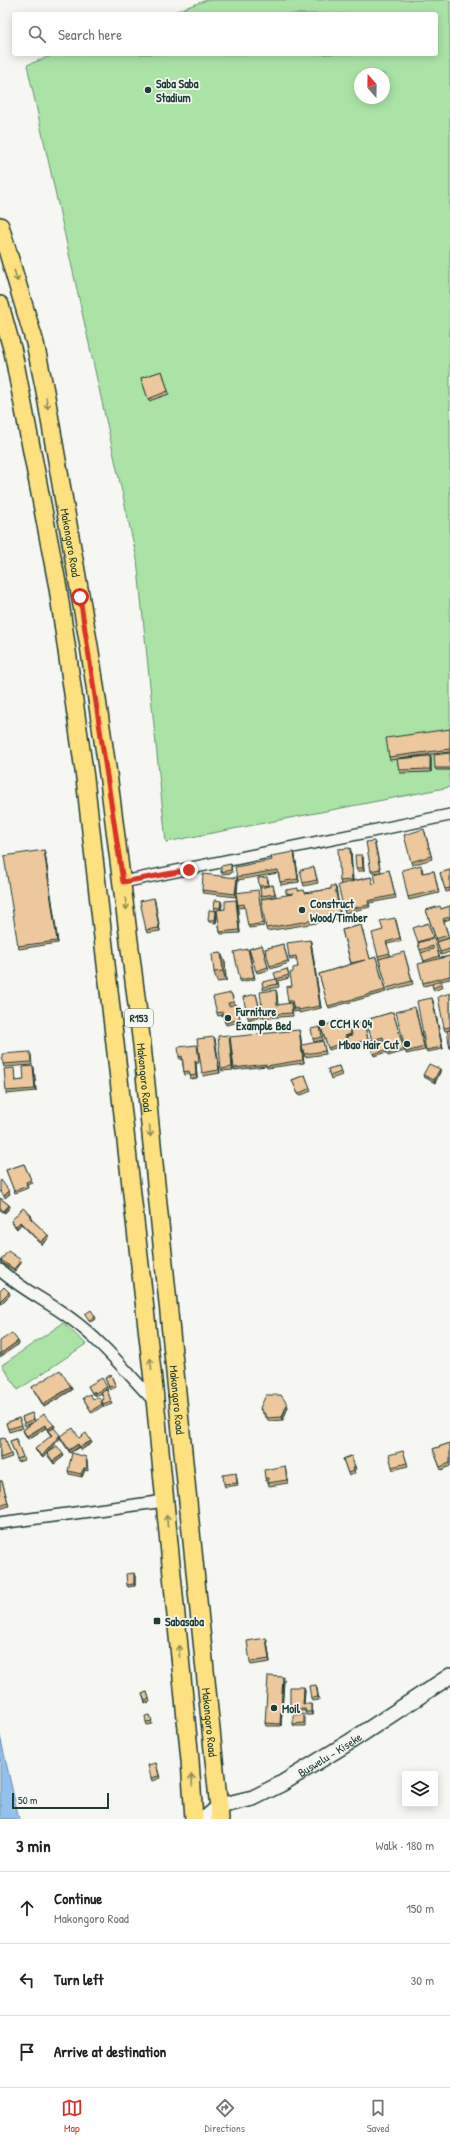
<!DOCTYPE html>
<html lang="en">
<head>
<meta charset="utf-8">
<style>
	:root { --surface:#fff; --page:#f2f2f2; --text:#222; --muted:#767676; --line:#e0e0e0; --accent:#d93025 }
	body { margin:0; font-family:"Patrick Hand",sans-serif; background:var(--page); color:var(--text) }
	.controls { position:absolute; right:12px; bottom:12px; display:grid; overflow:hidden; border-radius:4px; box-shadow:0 2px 10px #0003 }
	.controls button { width:36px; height:36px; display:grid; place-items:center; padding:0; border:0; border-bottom:1px solid var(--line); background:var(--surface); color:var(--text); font:20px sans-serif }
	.compass { position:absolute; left:354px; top:68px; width:36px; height:36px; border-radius:50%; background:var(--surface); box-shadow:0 2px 10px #0003; rotate:340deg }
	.scale { position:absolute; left:12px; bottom:10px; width:97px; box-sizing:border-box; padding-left:4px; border:2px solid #1f3d34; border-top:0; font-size:11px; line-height:14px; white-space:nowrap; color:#1f3d34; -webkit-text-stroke:3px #f6f6f2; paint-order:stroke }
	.stop { position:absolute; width:12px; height:12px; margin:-9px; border:3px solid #d93025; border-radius:50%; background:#fff }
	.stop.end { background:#d93025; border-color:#fff; box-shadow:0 1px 4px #0008 }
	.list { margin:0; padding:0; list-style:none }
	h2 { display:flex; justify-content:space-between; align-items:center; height:52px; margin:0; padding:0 16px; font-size:17px }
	h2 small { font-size:13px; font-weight:400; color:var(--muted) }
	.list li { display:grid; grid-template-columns:26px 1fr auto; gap:12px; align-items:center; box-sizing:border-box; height:72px; padding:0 16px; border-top:1px solid var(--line) }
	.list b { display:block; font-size:15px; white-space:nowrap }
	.list p { margin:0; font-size:13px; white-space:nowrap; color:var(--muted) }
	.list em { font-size:13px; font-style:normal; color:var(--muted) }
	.icon { flex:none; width:22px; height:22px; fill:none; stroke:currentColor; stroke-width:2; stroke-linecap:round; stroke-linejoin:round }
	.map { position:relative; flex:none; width:450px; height:1819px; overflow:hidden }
	.search { position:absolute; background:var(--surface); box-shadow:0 2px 10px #0003; left:12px; right:12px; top:12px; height:44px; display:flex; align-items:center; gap:10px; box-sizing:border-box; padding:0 14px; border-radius:4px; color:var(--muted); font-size:15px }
	.sheet { height:268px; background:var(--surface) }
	nav { display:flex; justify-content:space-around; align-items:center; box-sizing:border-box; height:56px; border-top:1px solid var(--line); background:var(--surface); font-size:11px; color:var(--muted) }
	nav a { display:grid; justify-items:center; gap:2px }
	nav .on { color:var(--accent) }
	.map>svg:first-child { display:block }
	.green { fill:#abe3a7; stroke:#65906e; fill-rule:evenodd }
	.water { fill:#94c0ed; stroke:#658ca3 }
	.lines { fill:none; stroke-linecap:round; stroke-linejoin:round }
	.minor-casing { stroke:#1f3d34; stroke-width:14 }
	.tertiary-casing { stroke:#1f3d34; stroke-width:17 }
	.secondary-casing { stroke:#1f3d34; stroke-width:18 }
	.primary-casing { stroke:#1f3d34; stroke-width:20 }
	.minor { stroke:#f6f6f2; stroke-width:11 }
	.tertiary { stroke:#f6f6f2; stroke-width:14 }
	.secondary { stroke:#f6f6f2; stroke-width:15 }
	.primary { stroke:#fde080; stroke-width:17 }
	.wall { fill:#ccab87; stroke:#1f3d34 }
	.shaded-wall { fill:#a68b6e; stroke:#1f3d34 }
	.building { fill:#edc79d; stroke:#1f3d34 }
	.oneway { stroke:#8e8e5a }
	.route { stroke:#d93025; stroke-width:5 }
	.poi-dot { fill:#1f3d34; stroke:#f6f6f2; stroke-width:1.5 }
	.labels { text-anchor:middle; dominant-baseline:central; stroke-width:3.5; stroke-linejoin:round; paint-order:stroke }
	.shield { fill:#f6f6f2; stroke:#60746d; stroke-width:1 }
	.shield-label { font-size:11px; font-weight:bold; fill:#1f3d34 }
	.poi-label { font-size:12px; font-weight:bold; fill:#1f3d34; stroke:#f6f6f2; text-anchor:start }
	.street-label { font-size:12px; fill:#1f3d34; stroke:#f6f6f2 }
</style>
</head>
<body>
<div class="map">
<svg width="450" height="1819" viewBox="0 0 450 1819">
	<rect width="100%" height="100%" fill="#f6f6f2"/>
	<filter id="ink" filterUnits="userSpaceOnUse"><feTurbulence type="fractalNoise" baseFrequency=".025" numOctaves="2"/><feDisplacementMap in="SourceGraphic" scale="8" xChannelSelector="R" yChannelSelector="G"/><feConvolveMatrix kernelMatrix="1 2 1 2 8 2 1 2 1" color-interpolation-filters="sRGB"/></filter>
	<g filter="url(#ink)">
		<path class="green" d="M 207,0 L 450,0 L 450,787 L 166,842 L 137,559 L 27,65 L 56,54 L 436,54 L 436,14 L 168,14 ZM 360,74 L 384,74 L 384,98 L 360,98 Z
			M 63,1323 L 86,1344 L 18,1390 L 2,1365 Z"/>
		<path class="water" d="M 0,1736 L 19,1819 L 0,1819 Z"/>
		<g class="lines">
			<defs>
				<path id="minor" d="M 123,882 L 450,815
					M 0,1270 C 21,1289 47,1301 70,1318 C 102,1341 128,1374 155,1402
					M 0,1523 L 165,1501"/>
				<path id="tertiary" d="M 204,1819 L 219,1806"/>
				<g id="secondary">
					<path id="s1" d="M 219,1806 L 253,1798 L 281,1784 L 348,1743 L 450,1676"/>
				</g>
				<g id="primary">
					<path id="s2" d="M 0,226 L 35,343 L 45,391 L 90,652 L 109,781 L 142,1045 L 220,1819"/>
					<path d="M 0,305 L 13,352 L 58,588 L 85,778 L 154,1389 L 190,1760 L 194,1819"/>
				</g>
			</defs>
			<use href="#minor" class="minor-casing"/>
			<use href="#tertiary" class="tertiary-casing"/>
			<use href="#secondary" class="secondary-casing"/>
			<use href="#primary" class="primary-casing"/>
			<use href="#minor" class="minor"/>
			<use href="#tertiary" class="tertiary"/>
			<use href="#secondary" class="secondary"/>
			<use href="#primary" class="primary"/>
		</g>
		<path class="wall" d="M 162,371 L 169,394 L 149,401 L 141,378 Z
			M 450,729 L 450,752 L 399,758 L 430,756 L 431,758 L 431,772 L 400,773 L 397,759 L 390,760 L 389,757 Z
			M 450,753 L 450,770 L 436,770 L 435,768 Z
			M 425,832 L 432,859 L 412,865 L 411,862 Z
			M 375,843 L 381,872 L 372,873 L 371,871 Z
			M 351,851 L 353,881 L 371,877 L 373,884 L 376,883 L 389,870 L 396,898 L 369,903 L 370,907 L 345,913 L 344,910 L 341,884 L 340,881 Z
			M 45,853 L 58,943 L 19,949 L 18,946 Z
			M 295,855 L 299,882 L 281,885 L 278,873 L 238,880 L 237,877 L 272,860 Z
			M 363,857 L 364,871 L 357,871 L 356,868 Z
			M 231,864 L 232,873 L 222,874 L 221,872 Z
			M 314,867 L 318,883 L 304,886 L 303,883 Z
			M 422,868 L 423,873 L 434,871 L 439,893 L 409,900 L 408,897 Z
			M 450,870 L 450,891 L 446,892 L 440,873 Z
			M 258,878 L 268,879 L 269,886 L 273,885 L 276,896 L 262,899 Z
			M 238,880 L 237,893 L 258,892 L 264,926 L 249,928 L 245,907 L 239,908 L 236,897 L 203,893 L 202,890 Z
			M 336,888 L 341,919 L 267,931 L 266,928 L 287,895 L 286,890 L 299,891 L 305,893 Z
			M 154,898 L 160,931 L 147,933 L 146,930 Z
			M 236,900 L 237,902 L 240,933 L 221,934 L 220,932 L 217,911 L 215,910 L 214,907 L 222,904 L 221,910 L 225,909 Z
			M 450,906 L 450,919 L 444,921 L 449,938 L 437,942 L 450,938 L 450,952 L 441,955 L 426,910 L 441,909 Z
			M 217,914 L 216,923 L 209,922 L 208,920 Z
			M 396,920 L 401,941 L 387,944 L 390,956 L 405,955 L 413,984 L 388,991 L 378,956 L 383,930 Z
			M 428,923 L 440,958 L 450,956 L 450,979 L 441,981 L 443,987 L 434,991 L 432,984 L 424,986 L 423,983 L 424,962 L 418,943 Z
			M 361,925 L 370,959 L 376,957 L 386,992 L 329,1008 L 319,974 L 351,964 L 342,930 Z
			M 311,942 L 321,1008 L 299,1013 L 299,1011 L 294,1012 L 293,1003 L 291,1003 L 292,1006 L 293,1016 L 264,1018 L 263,1015 L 276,990 L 277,993 L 278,1005 L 289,1004 L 288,1001 L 292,986 L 293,972 L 298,967 L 297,959 L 290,960 L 289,957 Z
			M 283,944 L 289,963 L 271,969 L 265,949 Z
			M 262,945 L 269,970 L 257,973 L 249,949 Z
			M 249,951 L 255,979 L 240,982 L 240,980 Z
			M 225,962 L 226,981 L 217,982 L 214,972 Z
			M 287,969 L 289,978 L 278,981 L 279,987 L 263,990 L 263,987 L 276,979 Z
			M 450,993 L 450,1030 L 445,1031 L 444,1028 Z
			M 256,994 L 262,1017 L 249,1020 L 248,1018 Z
			M 232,995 L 235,1004 L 236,1004 L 241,1022 L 226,1025 L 223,1015 L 218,1016 L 217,1013 Z
			M 433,1001 L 443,1049 L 427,1052 L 426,1050 Z
			M 416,1010 L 425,1050 L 406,1054 L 406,1052 Z
			M 393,1012 L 405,1051 L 388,1056 L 387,1052 L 374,1056 L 370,1045 L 384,1041 L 383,1039 L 373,1043 L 366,1020 Z
			M 346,1021 L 351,1035 L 364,1022 L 369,1043 L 350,1047 L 348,1038 L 346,1038 L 348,1044 L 329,1050 L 321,1027 Z
			M 320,1027 L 323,1040 L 314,1042 L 313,1039 Z
			M 300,1032 L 304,1063 L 267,1068 L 266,1066 L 235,1070 L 234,1068 Z
			M 229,1035 L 230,1038 L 233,1070 L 222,1071 L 221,1069 Z
			M 215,1039 L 220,1073 L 203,1076 L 202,1073 Z
			M 323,1041 L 326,1054 L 305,1057 L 304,1054 Z
			M 198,1048 L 199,1063 L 196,1063 L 197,1078 L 191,1079 L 190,1074 L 185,1075 L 184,1072 L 182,1059 L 180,1059 L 179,1057 Z
			M 31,1054 L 32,1065 L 4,1067 L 3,1064 Z
			M 33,1066 L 34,1068 L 36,1091 L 6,1094 L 6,1091 L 15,1071 L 16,1081 L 24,1080 Z
			M 339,1066 L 342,1075 L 331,1079 L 328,1069 Z
			M 440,1069 L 440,1072 L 435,1083 L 424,1077 L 423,1075 Z
			M 305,1075 L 311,1091 L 299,1096 L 292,1080 Z
			M 24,1164 L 32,1182 L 27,1184 L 28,1188 L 15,1193 L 6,1170 Z
			M 0,1198 L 9,1205 L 10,1207 L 5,1213 L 0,1210 Z
			M 31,1215 L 32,1218 L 31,1219 L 48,1235 L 49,1238 L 42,1245 L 21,1224 L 17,1229 L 12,1223 L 11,1221 Z
			M 1,1260 L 21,1263 L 15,1271 L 2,1263 Z
			M 111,1375 L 116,1387 L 110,1390 L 105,1378 Z
			M 88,1386 L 107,1387 L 108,1389 L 105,1390 L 107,1390 L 112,1404 L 104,1407 L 102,1400 L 104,1399 L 101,1393 L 96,1396 L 95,1394 L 93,1395 Z
			M 32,1387 L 71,1387 L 72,1390 L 44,1407 L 33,1389 Z
			M 83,1398 L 93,1399 L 102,1404 L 103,1406 L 92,1413 Z
			M 288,1407 L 283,1420 L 269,1421 L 261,1411 L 260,1408 Z
			M 32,1413 L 35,1421 L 54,1425 L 55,1427 L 54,1428 L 60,1436 L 79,1438 L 92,1443 L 81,1450 L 79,1447 L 70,1453 L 60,1438 L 47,1453 L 64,1456 L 54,1464 L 48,1456 L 47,1453 L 43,1458 L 36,1451 L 35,1449 L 51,1436 L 46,1428 L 28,1439 L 24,1433 L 23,1430 L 32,1423 L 25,1426 L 22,1417 Z
			M 19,1418 L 23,1428 L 9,1432 L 6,1423 Z
			M 5,1438 L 12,1457 L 0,1461 L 0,1439 Z
			M 16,1439 L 24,1460 L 18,1462 L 10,1441 Z
			M 450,1443 L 450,1466 L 441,1470 L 433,1449 Z
			M 403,1451 L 408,1466 L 393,1470 L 392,1467 Z
			M 351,1456 L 356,1469 L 354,1470 L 355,1473 L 349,1476 L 343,1459 Z
			M 87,1460 L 88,1471 L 85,1470 L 82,1477 L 69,1474 L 68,1471 Z
			M 285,1466 L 288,1483 L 269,1486 L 268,1481 L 266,1481 L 265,1478 Z
			M 236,1473 L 238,1485 L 225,1487 L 224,1484 Z
			M 0,1481 L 2,1481 L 9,1506 L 0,1509 Z
			M 135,1576 L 135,1586 L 128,1587 L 127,1585 Z
			M 267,1641 L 270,1662 L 251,1665 L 250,1662 Z
			M 284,1680 L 281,1726 L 266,1726 L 265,1723 Z
			M 304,1687 L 305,1690 L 304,1704 L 312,1707 L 312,1715 L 306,1715 L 305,1711 L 291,1711 L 290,1709 Z
			M 317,1688 L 319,1700 L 312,1701 L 311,1698 Z
			M 147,1692 L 150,1702 L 145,1703 L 142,1694 Z
			M 150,1715 L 152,1724 L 147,1725 L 146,1722 Z
			M 305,1717 L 305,1726 L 294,1726 L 293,1724 Z
			M 156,1763 L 160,1778 L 152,1781 L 151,1778 Z"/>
		<path class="shaded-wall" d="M 430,756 L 431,758 L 431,772 L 430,769 Z
			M 350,848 L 351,851 L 353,883 L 352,880 Z
			M 44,850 L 45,853 L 58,943 L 57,941 Z
			M 294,852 L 295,855 L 299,882 L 298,879 Z
			M 362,855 L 363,857 L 364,871 L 363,868 Z
			M 237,878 L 238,880 L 236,897 L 235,894 Z
			M 335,886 L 336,888 L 341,919 L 340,916 Z
			M 154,898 L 155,901 L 160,931 L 159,928 Z
			M 236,900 L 237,902 L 240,933 L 239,930 Z
			M 221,901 L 222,904 L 221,911 L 220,908 Z
			M 216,911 L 217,914 L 216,923 L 215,920 Z
			M 310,940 L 311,942 L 321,1008 L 320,1006 Z
			M 221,953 L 225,962 L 226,981 L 223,971 Z
			M 432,998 L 433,1001 L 443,1049 L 442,1047 Z
			M 299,1030 L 300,1032 L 304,1063 L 303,1060 Z
			M 229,1035 L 230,1038 L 233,1070 L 232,1067 Z
			M 214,1037 L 215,1039 L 220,1073 L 219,1070 Z
			M 195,1061 L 196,1063 L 197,1078 L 196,1075 Z
			M 33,1066 L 34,1068 L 36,1091 L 35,1089 Z
			M 440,1069 L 440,1072 L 435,1083 L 434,1080 Z
			M 9,1191 L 10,1194 L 5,1198 L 4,1196 Z
			M 9,1205 L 10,1207 L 5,1213 L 4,1211 Z
			M 20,1222 L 21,1224 L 17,1229 L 16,1226 Z
			M 48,1235 L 49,1238 L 42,1245 L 41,1242 Z
			M 21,1260 L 21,1263 L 15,1271 L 14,1269 Z
			M 9,1292 L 10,1295 L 0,1305 L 0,1301 Z
			M 95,1316 L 96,1319 L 90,1322 L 89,1320 Z
			M 18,1341 L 19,1344 L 0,1357 L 0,1354 Z
			M 71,1387 L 72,1390 L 44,1407 L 43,1404 Z
			M 94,1391 L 95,1394 L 93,1395 L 92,1393 Z
			M 287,1404 L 288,1407 L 283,1420 L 282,1417 Z
			M 45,1425 L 46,1428 L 28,1439 L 27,1436 Z
			M 54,1425 L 55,1427 L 48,1432 L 48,1429 Z
			M 60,1435 L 61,1438 L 60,1436 L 60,1438 L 43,1458 L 42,1456 Z
			M 91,1441 L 92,1443 L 81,1450 L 80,1447 Z
			M 78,1444 L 79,1447 L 70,1453 L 69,1450 Z
			M 63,1454 L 64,1456 L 54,1464 L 53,1461 Z
			M 84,1468 L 85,1470 L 82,1477 L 81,1474 Z
			M 134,1573 L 135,1576 L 135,1586 L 134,1584 Z
			M 266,1638 L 267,1641 L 270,1662 L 269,1659 Z
			M 283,1677 L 284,1680 L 281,1726 L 280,1724 Z
			M 304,1687 L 305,1690 L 304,1707 L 303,1704 Z
			M 311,1704 L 312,1707 L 312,1715 L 311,1712 Z"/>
		<path class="building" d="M 162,371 L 168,391 L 148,399 L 141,378 Z
			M 450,729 L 450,749 L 389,757 L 386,738 Z
			M 450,753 L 450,768 L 435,768 L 434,755 Z
			M 430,756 L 430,769 L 399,770 L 397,759 Z
			M 424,829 L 431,856 L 411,862 L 404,835 Z
			M 374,841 L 380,869 L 371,871 L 366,842 Z
			M 350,848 L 352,880 L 340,881 L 338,849 Z
			M 44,850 L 57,941 L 18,946 L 4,856 Z
			M 294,852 L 298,879 L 280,882 L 278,870 L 237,877 L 235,867 L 272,860 L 271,856 Z
			M 355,855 L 362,855 L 363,868 L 356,868 Z
			M 231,864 L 231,870 L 221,872 L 221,866 Z
			M 421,865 L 422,873 L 434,871 L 438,890 L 408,897 L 402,870 Z
			M 314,867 L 317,880 L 303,883 L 300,870 Z
			M 389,870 L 395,895 L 368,901 L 369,905 L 344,910 L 338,885 L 371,877 L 373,884 L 376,883 L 374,874 Z
			M 450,870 L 450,888 L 445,889 L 440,873 Z
			M 203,874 L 237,878 L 235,894 L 202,890 Z
			M 267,877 L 268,885 L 259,886 L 258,878 Z
			M 273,885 L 275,894 L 261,896 L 260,888 Z
			M 331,886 L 335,886 L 340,916 L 266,928 L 261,899 L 293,894 L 286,893 L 286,890 L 298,888 L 298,891 L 304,890 L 305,893 L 331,889 Z
			M 258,890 L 263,923 L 248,926 L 244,904 L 238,905 L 236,893 Z
			M 154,898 L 159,928 L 146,930 L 140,901 Z
			M 215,900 L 221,901 L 220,908 L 214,907 Z
			M 236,900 L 239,930 L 220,932 L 217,910 L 225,909 L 225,901 Z
			M 440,906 L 441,909 L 450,906 L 450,919 L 449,917 L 443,919 L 448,935 L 436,939 L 426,910 Z
			M 209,910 L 216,911 L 215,920 L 208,920 Z
			M 395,918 L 400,938 L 386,942 L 390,953 L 378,956 L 372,933 L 383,930 L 380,921 Z
			M 428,923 L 433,937 L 418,942 L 413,928 Z
			M 361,925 L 370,959 L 376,957 L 385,990 L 328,1006 L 319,974 L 365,960 L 351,963 L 342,930 Z
			M 434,938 L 439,956 L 424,961 L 421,953 L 433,949 L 433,946 L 420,950 L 418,943 Z
			M 450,938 L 450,949 L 440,952 L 437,942 Z
			M 310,940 L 320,1006 L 298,1010 L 298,1008 L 294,1009 L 292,1001 L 288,1001 L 286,987 L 292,986 L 290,973 L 293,972 L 293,968 L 298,967 L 296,956 L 289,957 L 287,943 Z
			M 283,944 L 288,961 L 270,966 L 265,949 Z
			M 262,945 L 268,967 L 256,971 L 249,949 Z
			M 248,949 L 254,977 L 240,980 L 234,952 Z
			M 404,952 L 412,981 L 387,988 L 379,959 Z
			M 221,953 L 223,971 L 214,972 L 212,954 Z
			M 450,956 L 450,976 L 423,983 L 418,964 Z
			M 287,969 L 289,975 L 276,979 L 274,973 Z
			M 277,979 L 278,984 L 263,987 L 262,982 Z
			M 441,980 L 442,984 L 433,988 L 432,984 Z
			M 276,990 L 277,1005 L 291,1003 L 292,1013 L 263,1015 L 260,992 Z
			M 231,993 L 234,1002 L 228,1003 L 229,1006 L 236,1004 L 240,1019 L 225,1023 L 222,1012 L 217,1013 L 213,997 Z
			M 450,993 L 450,1027 L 444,1028 L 438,997 Z
			M 256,994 L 261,1015 L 248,1018 L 243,997 Z
			M 432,998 L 442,1047 L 426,1050 L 417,1001 Z
			M 415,1007 L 424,1047 L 406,1052 L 396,1012 Z
			M 393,1012 L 404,1049 L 387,1054 L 386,1050 L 373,1054 L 370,1045 L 384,1041 L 383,1037 L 372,1040 L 366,1020 Z
			M 340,1020 L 341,1022 L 346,1021 L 351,1034 L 345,1036 L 347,1041 L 328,1048 L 321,1027 Z
			M 364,1022 L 368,1040 L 349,1044 L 347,1036 L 352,1035 L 350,1025 Z
			M 320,1027 L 322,1037 L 313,1039 L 311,1029 Z
			M 299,1030 L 303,1060 L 266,1066 L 266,1064 L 234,1068 L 230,1037 Z
			M 450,1030 L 450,1049 L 447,1031 Z
			M 229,1035 L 232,1067 L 221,1069 L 218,1036 Z
			M 214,1037 L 219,1070 L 202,1073 L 197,1039 Z
			M 323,1041 L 325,1051 L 304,1054 L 302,1045 Z
			M 197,1045 L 199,1060 L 195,1061 L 196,1075 L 190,1076 L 189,1071 L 184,1072 L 182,1056 L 179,1057 L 178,1047 Z
			M 30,1052 L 31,1062 L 3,1064 L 2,1054 Z
			M 429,1064 L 440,1069 L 434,1080 L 423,1075 Z
			M 33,1066 L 35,1089 L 6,1091 L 4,1069 L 14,1068 L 15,1081 L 24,1080 L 23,1067 Z
			M 339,1066 L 341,1072 L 330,1076 L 328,1069 Z
			M 305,1075 L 310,1088 L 298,1094 L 292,1080 Z
			M 24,1164 L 31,1180 L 26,1182 L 27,1186 L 14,1191 L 6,1170 Z
			M 1,1180 L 9,1191 L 4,1196 L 0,1191 L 0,1181 Z
			M 0,1198 L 9,1205 L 4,1211 L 0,1208 Z
			M 23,1208 L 31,1215 L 29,1217 L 48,1235 L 41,1242 L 20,1222 L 16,1226 L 11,1221 Z
			M 8,1251 L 21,1260 L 14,1269 L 1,1260 Z
			M 4,1287 L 9,1292 L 0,1301 L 0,1291 Z
			M 91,1310 L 95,1316 L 89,1320 L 85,1314 Z
			M 12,1333 L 18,1341 L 0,1354 L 0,1341 Z
			M 60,1370 L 71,1387 L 43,1404 L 32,1387 Z
			M 111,1375 L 115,1385 L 109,1387 L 105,1378 Z
			M 102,1378 L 107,1387 L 95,1393 L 94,1391 L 92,1393 L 88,1386 Z
			M 107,1390 L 111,1401 L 103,1404 L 102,1400 L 104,1399 L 101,1392 Z
			M 90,1394 L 93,1399 L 99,1397 L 102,1404 L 91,1411 L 83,1398 Z
			M 266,1395 L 281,1395 L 287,1404 L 282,1417 L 268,1418 L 260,1408 Z
			M 32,1413 L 34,1419 L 24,1423 L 22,1417 Z
			M 44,1414 L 54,1425 L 48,1429 L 45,1425 L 27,1436 L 23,1430 Z
			M 19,1418 L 22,1425 L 8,1429 L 6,1423 Z
			M 54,1428 L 60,1435 L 42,1456 L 35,1449 L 52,1435 L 48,1431 Z
			M 73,1428 L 79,1438 L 86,1433 L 91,1441 L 80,1447 L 78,1444 L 69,1450 L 60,1436 Z
			M 5,1438 L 11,1454 L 0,1458 L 0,1439 Z
			M 16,1439 L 23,1457 L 17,1459 L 10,1441 Z
			M 450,1443 L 450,1463 L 440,1467 L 433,1449 Z
			M 57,1446 L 63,1454 L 53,1461 L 47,1453 Z
			M 403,1451 L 407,1463 L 392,1467 L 389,1455 Z
			M 72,1453 L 86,1457 L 87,1468 L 84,1468 L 81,1474 L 68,1471 Z
			M 351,1456 L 355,1467 L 353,1468 L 354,1471 L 348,1473 L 343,1459 Z
			M 285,1466 L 287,1480 L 268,1483 L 268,1478 L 265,1478 L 264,1470 Z
			M 236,1473 L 237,1483 L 224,1484 L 223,1475 Z
			M 0,1481 L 2,1481 L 8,1503 L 0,1506 Z
			M 134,1573 L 134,1584 L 127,1585 L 126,1574 Z
			M 266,1638 L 269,1659 L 250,1662 L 247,1641 Z
			M 268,1676 L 283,1677 L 280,1724 L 265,1723 Z
			M 316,1685 L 318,1697 L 311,1698 L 309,1686 Z
			M 290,1687 L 304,1687 L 303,1704 L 311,1704 L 311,1712 L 306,1712 L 305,1709 L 290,1709 Z
			M 147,1692 L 149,1699 L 145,1701 L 142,1694 Z
			M 304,1714 L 304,1723 L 293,1724 L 293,1715 Z
			M 150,1715 L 152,1721 L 146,1722 L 145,1716 Z
			M 156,1763 L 159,1776 L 151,1778 L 148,1765 Z"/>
		<defs><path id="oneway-shaft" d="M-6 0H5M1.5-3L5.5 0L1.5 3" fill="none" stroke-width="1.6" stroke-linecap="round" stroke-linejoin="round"/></defs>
		<g class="oneway">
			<use href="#oneway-shaft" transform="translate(16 276) rotate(73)"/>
			<use href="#oneway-shaft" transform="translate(47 403) rotate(81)"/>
			<use href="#oneway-shaft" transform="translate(126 904) rotate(84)"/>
			<use href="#oneway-shaft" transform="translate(150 1131) rotate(85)"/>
			<use href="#oneway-shaft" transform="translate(151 1364) rotate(-96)"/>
			<use href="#oneway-shaft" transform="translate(167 1521) rotate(-96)"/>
			<use href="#oneway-shaft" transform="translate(179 1651) rotate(-95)"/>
			<use href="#oneway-shaft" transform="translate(192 1780) rotate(-94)"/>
		</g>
	</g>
	<g class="lines" filter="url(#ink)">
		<path class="route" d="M 80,597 L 123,882 L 189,870"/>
	</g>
	<g class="poi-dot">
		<circle cx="148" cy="90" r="4"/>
		<circle cx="302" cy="910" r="4"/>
		<circle cx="228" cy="1018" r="4"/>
		<circle cx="322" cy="1023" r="4"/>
		<circle cx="407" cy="1044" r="4"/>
		<rect x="153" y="1617" width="8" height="8" rx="2"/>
		<circle cx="274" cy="1708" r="4"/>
	</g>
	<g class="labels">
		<rect class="shield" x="125" y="1009" width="28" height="18" rx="3"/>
		<g class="shield-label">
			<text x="139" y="1018">R153</text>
		</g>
		<g class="poi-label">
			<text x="156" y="83">Saba Saba<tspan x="156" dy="14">Stadium</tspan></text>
			<text x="310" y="903">Construct<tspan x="310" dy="14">Wood/Timber</tspan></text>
			<text x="236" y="1011">Furniture<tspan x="236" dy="14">Example Bed</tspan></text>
			<text x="330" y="1023">CCM K 04</text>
			<text x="399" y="1044" text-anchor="end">Mbao Hair Cut</text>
			<text x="165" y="1621">Sabasaba</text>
			<text x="282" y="1708">Moil</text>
		</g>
		<g class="street-label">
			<text stroke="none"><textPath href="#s2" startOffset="325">Makongoro Road</textPath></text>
			<text stroke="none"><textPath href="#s2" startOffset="865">Makongoro Road</textPath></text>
			<text stroke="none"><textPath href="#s2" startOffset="1189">Makongoro Road</textPath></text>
			<text stroke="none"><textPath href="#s2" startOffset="1513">Makongoro Road</textPath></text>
			<text stroke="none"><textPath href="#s1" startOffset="123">Buswelu - Kiseke</textPath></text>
		</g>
	</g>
</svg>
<div class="controls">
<button><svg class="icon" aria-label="layers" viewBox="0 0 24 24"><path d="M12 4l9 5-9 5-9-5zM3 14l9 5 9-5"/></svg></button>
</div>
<svg class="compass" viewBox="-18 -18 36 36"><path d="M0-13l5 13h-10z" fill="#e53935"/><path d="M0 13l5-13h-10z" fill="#767676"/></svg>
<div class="scale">50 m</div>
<div class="stop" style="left:80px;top:597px"></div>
<div class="stop end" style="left:189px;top:870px"></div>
<div class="search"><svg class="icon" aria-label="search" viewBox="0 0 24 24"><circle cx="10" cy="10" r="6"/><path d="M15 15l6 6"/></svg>Search here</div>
</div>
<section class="sheet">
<h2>3 min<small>Walk · 180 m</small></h2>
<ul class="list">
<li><svg class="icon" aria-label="ahead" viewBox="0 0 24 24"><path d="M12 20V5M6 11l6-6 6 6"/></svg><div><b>Continue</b><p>Makongoro Road</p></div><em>150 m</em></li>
<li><svg class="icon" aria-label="left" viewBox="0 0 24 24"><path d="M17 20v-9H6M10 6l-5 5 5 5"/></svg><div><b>Turn left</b></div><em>30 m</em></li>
<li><svg class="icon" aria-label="arrive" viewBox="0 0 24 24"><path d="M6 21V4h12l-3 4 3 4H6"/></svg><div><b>Arrive at destination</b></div></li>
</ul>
</section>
<nav>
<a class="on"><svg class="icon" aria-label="map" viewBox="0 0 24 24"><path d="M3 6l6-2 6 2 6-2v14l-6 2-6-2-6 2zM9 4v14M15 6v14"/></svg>Map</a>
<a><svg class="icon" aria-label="directions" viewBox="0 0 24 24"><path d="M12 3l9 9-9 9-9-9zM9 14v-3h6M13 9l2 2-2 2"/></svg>Directions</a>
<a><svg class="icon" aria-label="saved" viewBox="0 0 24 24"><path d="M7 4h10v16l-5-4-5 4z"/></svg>Saved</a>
</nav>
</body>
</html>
